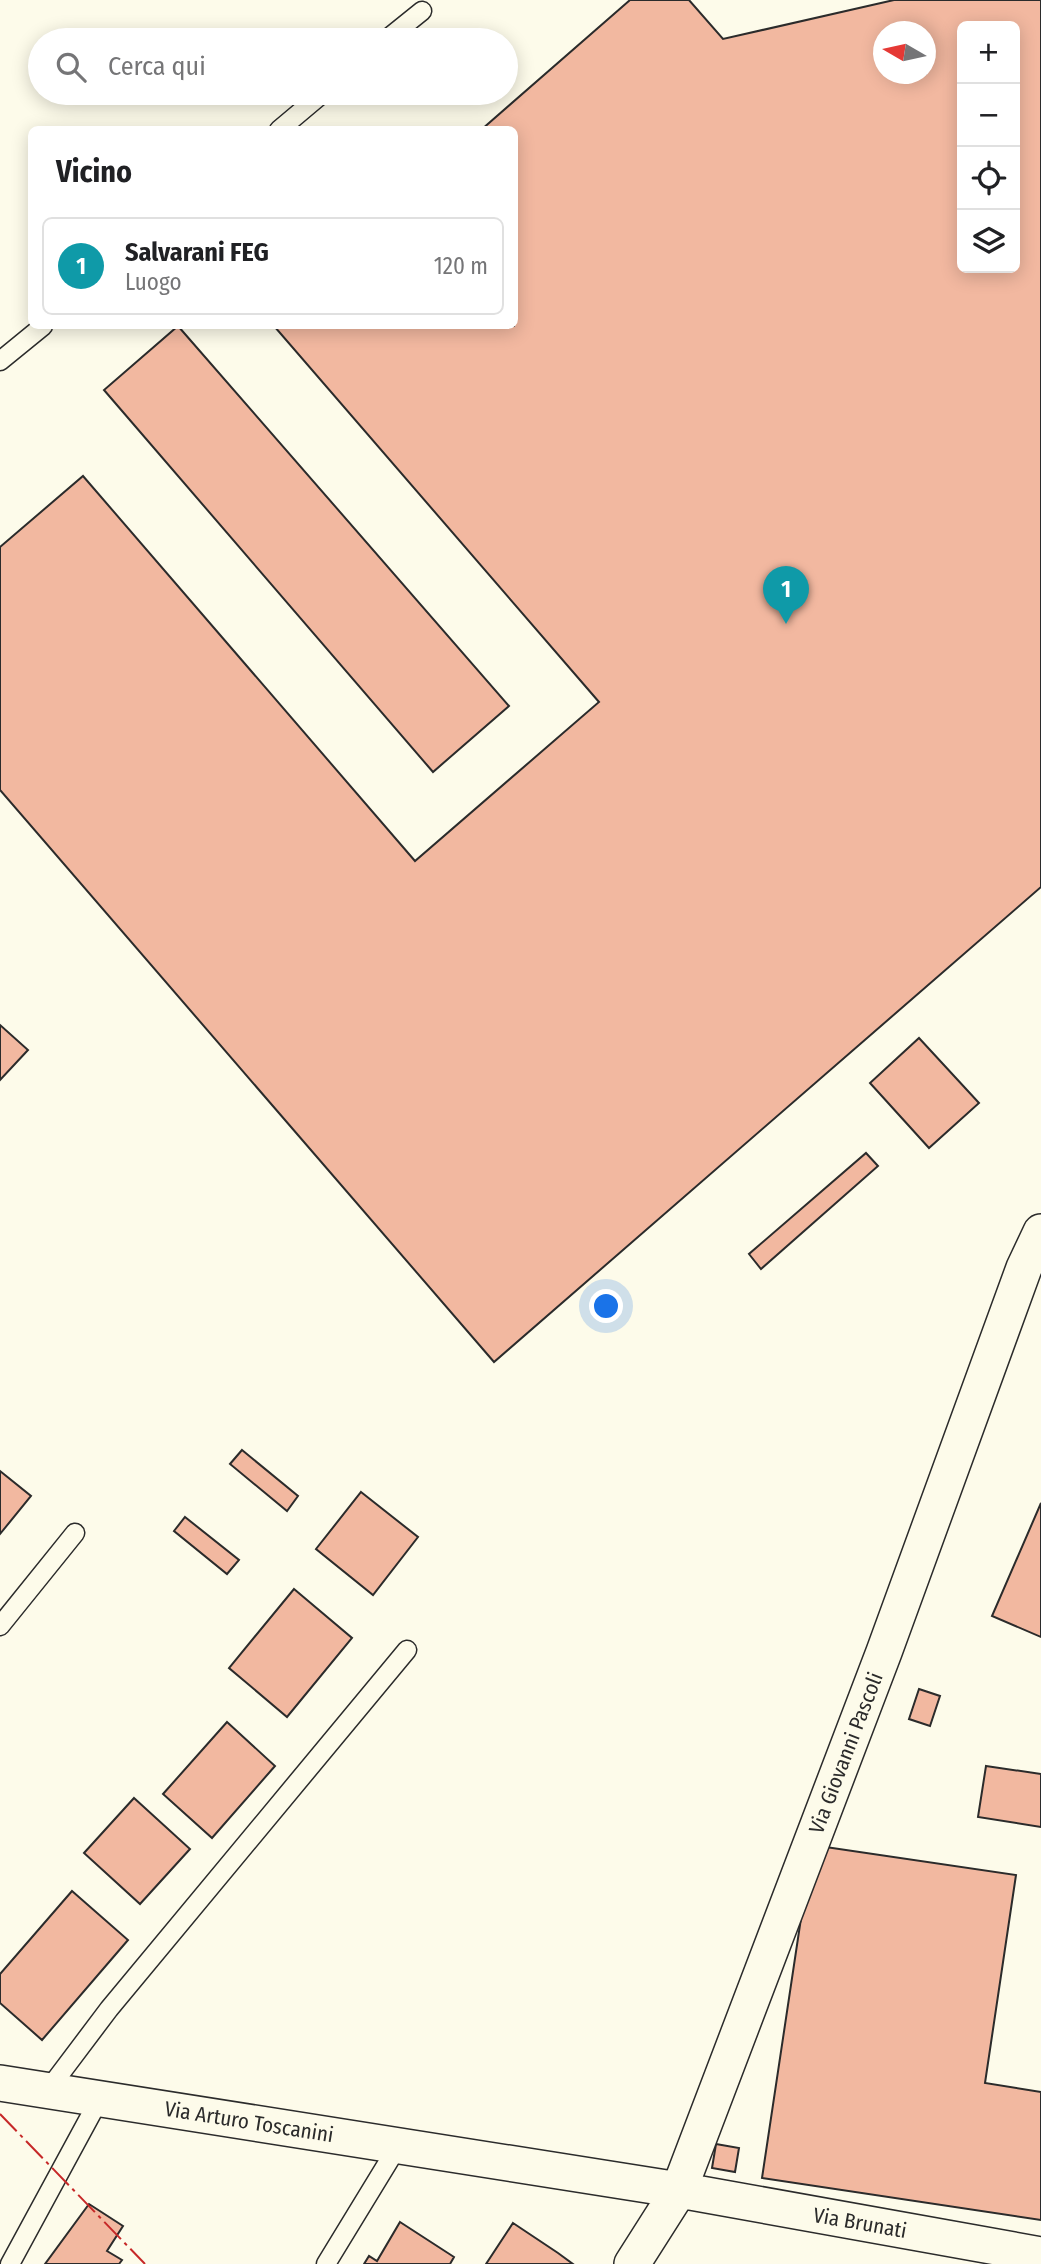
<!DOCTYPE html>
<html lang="it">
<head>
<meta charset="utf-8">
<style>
	:root { --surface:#fff; --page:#f6f6f6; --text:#202124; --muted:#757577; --line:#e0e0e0; --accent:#c62828 }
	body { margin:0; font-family:"Fira Sans Condensed",sans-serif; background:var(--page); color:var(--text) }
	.controls { position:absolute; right:21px; top:21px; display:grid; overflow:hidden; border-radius:10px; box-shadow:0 4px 18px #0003 }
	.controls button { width:63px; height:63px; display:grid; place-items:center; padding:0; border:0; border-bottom:2px solid var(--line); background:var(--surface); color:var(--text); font:35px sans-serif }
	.compass { position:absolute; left:873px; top:21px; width:63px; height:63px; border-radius:50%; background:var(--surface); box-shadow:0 4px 18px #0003; rotate:279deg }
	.you { position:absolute; left:607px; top:1307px; width:24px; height:24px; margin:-18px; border:5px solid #fff; border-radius:50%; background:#1a73e8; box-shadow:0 0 0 10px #1a73e833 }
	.badge { display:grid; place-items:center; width:46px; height:46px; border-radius:50%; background:var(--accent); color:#fff; font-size:23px; font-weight:700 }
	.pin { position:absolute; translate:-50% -58px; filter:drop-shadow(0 2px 4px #0008) }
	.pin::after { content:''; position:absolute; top:37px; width:24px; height:21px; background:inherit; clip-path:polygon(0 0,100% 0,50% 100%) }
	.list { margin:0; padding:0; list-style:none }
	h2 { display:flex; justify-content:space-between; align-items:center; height:91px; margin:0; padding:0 28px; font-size:30px }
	h2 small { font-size:23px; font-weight:400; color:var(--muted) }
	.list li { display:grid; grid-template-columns:46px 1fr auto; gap:21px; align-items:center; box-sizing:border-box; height:98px; margin:0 14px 14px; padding:0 14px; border:2px solid var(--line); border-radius:10px }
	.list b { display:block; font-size:26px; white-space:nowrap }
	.list p { margin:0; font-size:23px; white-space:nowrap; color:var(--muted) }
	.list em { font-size:23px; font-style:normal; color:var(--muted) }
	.icon { flex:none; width:38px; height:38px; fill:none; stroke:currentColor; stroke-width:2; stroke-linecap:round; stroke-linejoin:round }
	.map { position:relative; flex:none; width:1041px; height:2264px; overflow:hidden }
	.search { position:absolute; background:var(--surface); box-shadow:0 4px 18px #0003; left:28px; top:28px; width:490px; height:77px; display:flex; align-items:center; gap:18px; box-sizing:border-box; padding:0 24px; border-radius:38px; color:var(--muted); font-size:26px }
	.panel { position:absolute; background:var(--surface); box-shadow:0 4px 18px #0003; left:28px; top:126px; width:490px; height:203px; border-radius:10px }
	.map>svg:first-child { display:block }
	.building { fill:#f2b8a0; stroke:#2b2b2b; stroke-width:2; fill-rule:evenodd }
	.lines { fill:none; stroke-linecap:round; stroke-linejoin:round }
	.service-casing { stroke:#2b2b2b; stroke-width:21 }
	.minor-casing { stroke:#2b2b2b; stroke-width:38 }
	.service { stroke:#fdfbea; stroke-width:18 }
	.minor { stroke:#fdfbea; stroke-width:35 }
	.power { stroke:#c62828; stroke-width:2; stroke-dasharray:24 5 3.5 5; stroke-linecap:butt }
	.labels { text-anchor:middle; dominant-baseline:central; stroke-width:5; stroke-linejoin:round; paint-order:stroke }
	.street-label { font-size:21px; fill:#2b2b2b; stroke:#fdfbea }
</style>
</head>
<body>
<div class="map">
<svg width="1041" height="2264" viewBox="0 0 1041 2264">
	<rect width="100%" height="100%" fill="#fdfbea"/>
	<path class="building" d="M 630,0 L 689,0 L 723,39 L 894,0 L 1041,0 L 1041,887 L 494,1362 L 0,790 L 0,547 L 83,476 L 415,861 L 599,702 L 274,326 L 514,326 L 514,130 L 481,130 ZM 962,26 L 1015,26 L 1015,268 L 962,268 ZM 884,32 L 926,32 L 926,74 L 884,74 Z
		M 178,326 L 509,706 L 433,772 L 104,390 Z
		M 0,1025 L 28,1050 L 0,1080 Z
		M 919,1038 L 979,1103 L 929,1148 L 870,1083 Z
		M 866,1153 L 878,1166 L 761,1269 L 749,1254 Z
		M 242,1450 L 298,1496 L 287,1511 L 230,1464 Z
		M 0,1471 L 31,1496 L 0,1534 Z
		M 361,1492 L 418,1537 L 373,1595 L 316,1549 Z
		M 1041,1503 L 1041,1637 L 992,1616 Z
		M 185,1517 L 239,1560 L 227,1574 L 174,1531 Z
		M 294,1589 L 352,1638 L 287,1717 L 229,1668 Z
		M 919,1689 L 940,1696 L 930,1726 L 909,1719 Z
		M 227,1722 L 275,1766 L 212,1838 L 163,1794 Z
		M 986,1766 L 1041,1774 L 1041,1827 L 978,1817 Z
		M 134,1798 L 190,1849 L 140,1904 L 84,1853 Z
		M 812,1845 L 1016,1875 L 985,2083 L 1041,2092 L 1041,2220 L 762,2178 Z
		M 72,1891 L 128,1940 L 42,2040 L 0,2003 L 0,1974 Z
		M 716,2144 L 739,2148 L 735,2172 L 712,2168 Z
		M 89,2204 L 123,2226 L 107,2251 L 122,2260 L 119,2264 L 45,2264 Z
		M 400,2222 L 454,2257 L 450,2264 L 364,2264 L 369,2256 L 377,2261 Z
		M 513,2223 L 558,2253 L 573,2264 L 486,2264 Z"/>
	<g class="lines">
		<defs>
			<path id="service" d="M 386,40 L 422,11
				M 279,130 L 323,93
				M 0,361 L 43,326
				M 0,1626 L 75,1533
				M 48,2090 L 109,2009 L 407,1650
				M 10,2264 L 100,2098
				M 326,2264 L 398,2146"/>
			<path id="minor" d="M 0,2083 L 679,2190 L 1041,2255
				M 632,2264 L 679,2190 L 884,1652 L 1024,1268 L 1041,1232"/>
		</defs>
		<use href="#service" class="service-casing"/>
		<use href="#minor" class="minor-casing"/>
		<use href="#service" class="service"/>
		<use href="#minor" class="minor"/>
		<path class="power" d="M 0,2114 L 145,2264"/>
	</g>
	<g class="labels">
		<g class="street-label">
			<text transform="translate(846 1753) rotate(-69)">Via Giovanni Pascoli</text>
			<text transform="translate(249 2122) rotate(9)">Via Arturo Toscanini</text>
			<text transform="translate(860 2223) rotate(10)">Via Brunati</text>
		</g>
	</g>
</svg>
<div class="controls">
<button>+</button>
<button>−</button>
<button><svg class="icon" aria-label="locate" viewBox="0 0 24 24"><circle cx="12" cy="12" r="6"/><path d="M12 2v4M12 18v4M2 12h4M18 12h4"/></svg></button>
<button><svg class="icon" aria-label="layers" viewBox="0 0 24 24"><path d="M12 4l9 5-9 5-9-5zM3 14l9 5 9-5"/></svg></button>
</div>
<svg class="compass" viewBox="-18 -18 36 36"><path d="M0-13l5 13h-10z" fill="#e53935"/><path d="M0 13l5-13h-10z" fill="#757577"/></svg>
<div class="you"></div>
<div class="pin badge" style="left:786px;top:624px;background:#0f9aa8">1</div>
<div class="search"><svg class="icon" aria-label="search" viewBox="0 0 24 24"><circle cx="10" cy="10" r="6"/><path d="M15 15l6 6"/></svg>Cerca qui</div>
<section class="panel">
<h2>Vicino<small></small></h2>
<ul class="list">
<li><span class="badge" style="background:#0f9aa8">1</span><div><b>Salvarani FEG</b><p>Luogo</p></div><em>120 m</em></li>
</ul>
</section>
</div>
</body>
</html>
